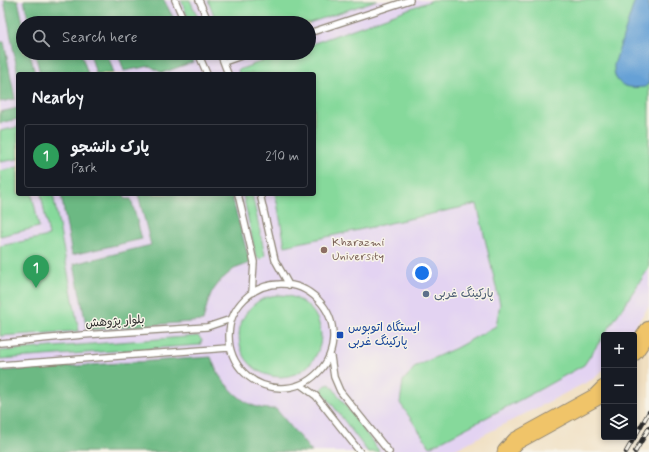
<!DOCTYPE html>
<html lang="en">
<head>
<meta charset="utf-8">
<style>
	:root { --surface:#171b24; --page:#20242c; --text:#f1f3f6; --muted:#9ea1a6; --line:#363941; --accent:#2563eb }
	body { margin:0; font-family:Mynerve,"Playpen Sans Arabic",sans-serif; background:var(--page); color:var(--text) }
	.controls { position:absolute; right:12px; bottom:12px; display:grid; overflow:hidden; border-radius:4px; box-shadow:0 2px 6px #0003 }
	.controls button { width:36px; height:36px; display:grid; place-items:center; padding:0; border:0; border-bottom:1px solid var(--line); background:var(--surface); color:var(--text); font:20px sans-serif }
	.you { position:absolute; left:422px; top:273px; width:14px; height:14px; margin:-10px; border:3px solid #fff; border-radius:50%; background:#1a73e8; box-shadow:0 0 0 6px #1a73e833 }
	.badge { display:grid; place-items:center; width:26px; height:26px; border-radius:50%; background:var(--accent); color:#fff; font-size:13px; font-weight:700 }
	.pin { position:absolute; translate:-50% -33px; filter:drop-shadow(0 1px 2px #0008) }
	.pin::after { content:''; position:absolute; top:21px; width:14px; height:12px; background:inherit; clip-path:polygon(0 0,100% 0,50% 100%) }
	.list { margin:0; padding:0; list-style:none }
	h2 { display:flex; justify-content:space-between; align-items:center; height:52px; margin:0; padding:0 16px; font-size:17px }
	h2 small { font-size:13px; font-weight:400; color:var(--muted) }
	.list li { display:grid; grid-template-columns:26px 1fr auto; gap:12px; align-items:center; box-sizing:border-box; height:64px; margin:0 8px 8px; padding:0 8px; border:1px solid var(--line); border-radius:4px }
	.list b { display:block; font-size:15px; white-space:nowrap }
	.list p { margin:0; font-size:13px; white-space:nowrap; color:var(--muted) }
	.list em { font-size:13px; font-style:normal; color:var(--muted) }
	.icon { flex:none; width:22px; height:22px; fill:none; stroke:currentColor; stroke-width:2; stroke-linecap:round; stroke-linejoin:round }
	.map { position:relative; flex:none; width:649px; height:452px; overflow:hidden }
	.search { position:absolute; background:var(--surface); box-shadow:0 2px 6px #0003; left:16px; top:16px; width:300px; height:44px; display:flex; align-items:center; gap:10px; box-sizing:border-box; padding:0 14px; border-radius:22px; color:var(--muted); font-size:15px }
	.panel { position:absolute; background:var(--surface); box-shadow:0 2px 6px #0003; left:16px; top:72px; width:300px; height:124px; border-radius:4px }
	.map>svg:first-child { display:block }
	.built { fill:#e3d3f2; fill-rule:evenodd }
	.green { fill:#86d99b; stroke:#588263 }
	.forest { fill:#6cb983; stroke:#4c7257 }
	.water { fill:#66a1d6; stroke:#486680 }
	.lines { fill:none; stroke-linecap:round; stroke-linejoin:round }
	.service-casing { stroke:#8e8576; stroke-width:8 }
	.primary-casing { stroke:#8e8576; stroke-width:19 }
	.service { stroke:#fff; stroke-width:5.5 }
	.primary { stroke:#f0c469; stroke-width:17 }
	.rail-casing { stroke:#2b2b2b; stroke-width:4.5 }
	.rail { stroke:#f7f3e8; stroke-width:3; stroke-dasharray:9; stroke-linecap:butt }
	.education-dot { fill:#8d6e63; stroke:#f7f3e8; stroke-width:1.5 }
	.service-dot { fill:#5c6f8a; stroke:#f7f3e8; stroke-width:1.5 }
	.transit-dot { fill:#1a4fb4; stroke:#f7f3e8; stroke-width:1.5 }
	.labels { text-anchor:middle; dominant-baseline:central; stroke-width:3; stroke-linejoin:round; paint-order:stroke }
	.education-label { font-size:12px; fill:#785e54; stroke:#f7f3e8; text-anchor:start }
	.service-label { font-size:12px; fill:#4e5e75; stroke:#f7f3e8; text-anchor:start }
	.street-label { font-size:12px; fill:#2b2b2b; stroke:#f7f3e8 }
	.transit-label { font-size:12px; fill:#164399; stroke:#f7f3e8; text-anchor:start }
</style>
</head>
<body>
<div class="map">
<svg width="649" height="452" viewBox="0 0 649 452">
	<rect width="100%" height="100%" fill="#f7f3e8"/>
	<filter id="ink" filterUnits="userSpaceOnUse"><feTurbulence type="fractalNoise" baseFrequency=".025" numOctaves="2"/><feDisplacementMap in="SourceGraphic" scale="8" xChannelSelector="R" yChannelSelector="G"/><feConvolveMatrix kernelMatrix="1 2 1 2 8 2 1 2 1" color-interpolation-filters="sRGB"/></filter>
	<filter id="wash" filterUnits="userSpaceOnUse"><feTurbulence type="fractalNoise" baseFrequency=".012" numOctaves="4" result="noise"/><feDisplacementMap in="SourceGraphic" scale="16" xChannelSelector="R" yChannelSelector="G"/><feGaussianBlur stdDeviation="0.9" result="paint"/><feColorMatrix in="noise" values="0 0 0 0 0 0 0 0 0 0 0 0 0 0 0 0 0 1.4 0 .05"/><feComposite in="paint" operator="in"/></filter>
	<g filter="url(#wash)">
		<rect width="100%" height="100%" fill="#f0dfc1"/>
		<path class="built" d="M 0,0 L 649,0 L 649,306 L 629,335 L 604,335 L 604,369 L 595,378 L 450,452 L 0,452 ZM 23,23 L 309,23 L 309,53 L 23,53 ZM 18,74 L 314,74 L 314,194 L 18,194 Z"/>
		<path class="green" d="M 181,0 L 190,0 L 200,23 L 190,23 Z
			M 208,0 L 377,0 L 309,23 L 217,23 Z
			M 433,0 L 649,0 L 649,268 L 584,365 L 535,392 L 430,447 L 400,403 L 403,381 L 416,366 L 456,348 L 496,326 L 500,304 L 477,204 L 285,246 L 277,202 L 275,194 L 314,194 L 314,74 L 239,74 L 238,70 L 285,53 L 309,53 L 309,45 Z
			M 18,127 L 18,159 L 0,162 L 0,131 Z
			M 18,167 L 18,194 L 32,194 L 39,227 L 0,236 L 0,171 Z
			M 41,194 L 53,194 L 79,331 L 0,336 L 0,246 L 49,236 Z
			M 243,194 L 252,194 L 265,255 L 261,259 L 256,257 Z
			M239 336a41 41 0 1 1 82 0a41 41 0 1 1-82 0Z
			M 198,336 L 202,340 L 200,345 L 0,359 L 0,351 Z
			M 330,384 L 379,451 L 379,452 L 368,452 L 322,391 L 324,386 Z"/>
		<path class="forest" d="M 4,0 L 18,0 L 23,23 L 23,53 L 30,53 L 35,74 L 18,74 Z
			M 24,0 L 164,0 L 176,23 L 29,23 Z
			M 0,42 L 4,42 L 15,99 L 0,102 Z
			M 35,53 L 81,53 L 88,74 L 40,74 Z
			M 90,53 L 107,53 L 114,73 L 96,74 Z
			M 118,53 L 189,53 L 193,62 L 162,73 L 150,66 L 124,71 Z
			M 18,108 L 18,119 L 0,123 L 0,112 Z
			M 61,194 L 124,194 L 125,199 L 131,199 L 142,239 L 72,255 Z
			M 138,194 L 231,194 L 250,263 L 234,269 L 221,280 L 212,292 L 207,305 L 203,321 L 87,330 L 74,264 L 151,245 Z
			M 211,357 C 213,362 215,367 217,372 C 225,385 242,403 257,407 C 263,409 270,409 276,409 L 312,452 L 0,452 L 0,371 Z"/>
		<path class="water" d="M 635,0 L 649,0 L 649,83 L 645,87 C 627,89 613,86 614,65 Z"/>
	</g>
	<g filter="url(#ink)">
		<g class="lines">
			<defs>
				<path id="service" d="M 175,0 L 185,23
					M 199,0 L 209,23
					M 309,33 L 410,0
					M 198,53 L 207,74
					M 220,53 L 228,74
					M 224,62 L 250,53
					M 238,194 L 254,262 L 252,293
					M 260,194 L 275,260 L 289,285
					M229 336a52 52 0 1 1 104 0a52 52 0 1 1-104 0Z
					M 0,343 L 83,335 L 207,327 L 231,319
					M 331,357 L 334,377 L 340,391 L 389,452
					M 0,365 L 228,348
					M 301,385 L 316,396 L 360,452"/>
				<path id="primary" d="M 634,352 L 649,330
					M 506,452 L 516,441 L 596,397 L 604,389"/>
			</defs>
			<use href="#service" class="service-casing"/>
			<use href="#primary" class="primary-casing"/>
			<use href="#service" class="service"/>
			<use href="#primary" class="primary"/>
			<defs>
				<path id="rail" d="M 626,452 L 649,412
					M 635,452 L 649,428"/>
			</defs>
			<use href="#rail" class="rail-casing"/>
			<use href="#rail" class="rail"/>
		</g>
	</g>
	<circle class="education-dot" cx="324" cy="250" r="4"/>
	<circle class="service-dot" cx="426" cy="294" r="4"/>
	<rect class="transit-dot" x="336" y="331" width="8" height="8" rx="2"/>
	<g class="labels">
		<g class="education-label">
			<text x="332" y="243">Kharazmi<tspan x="332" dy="14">University</tspan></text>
		</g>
		<g class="service-label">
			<text x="434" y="294">پارکینگ غربی</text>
		</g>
		<g class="street-label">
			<text transform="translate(115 322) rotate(-4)">بلوار پژوهش</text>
		</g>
		<g class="transit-label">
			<text x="348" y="328">ایستگاه اتوبوس<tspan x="348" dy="14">پارکینگ غربی</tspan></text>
		</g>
	</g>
</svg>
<div class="controls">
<button>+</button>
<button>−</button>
<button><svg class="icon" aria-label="layers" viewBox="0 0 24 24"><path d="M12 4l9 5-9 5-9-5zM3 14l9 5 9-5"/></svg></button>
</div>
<div class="you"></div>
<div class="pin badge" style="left:36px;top:288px;background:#2e9e5b">1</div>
<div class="search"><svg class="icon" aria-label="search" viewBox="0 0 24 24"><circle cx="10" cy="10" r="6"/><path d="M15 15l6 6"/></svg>Search here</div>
<section class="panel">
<h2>Nearby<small></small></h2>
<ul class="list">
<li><span class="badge" style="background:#2e9e5b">1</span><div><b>پارک دانشجو</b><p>Park</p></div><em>210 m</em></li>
</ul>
</section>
</div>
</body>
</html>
